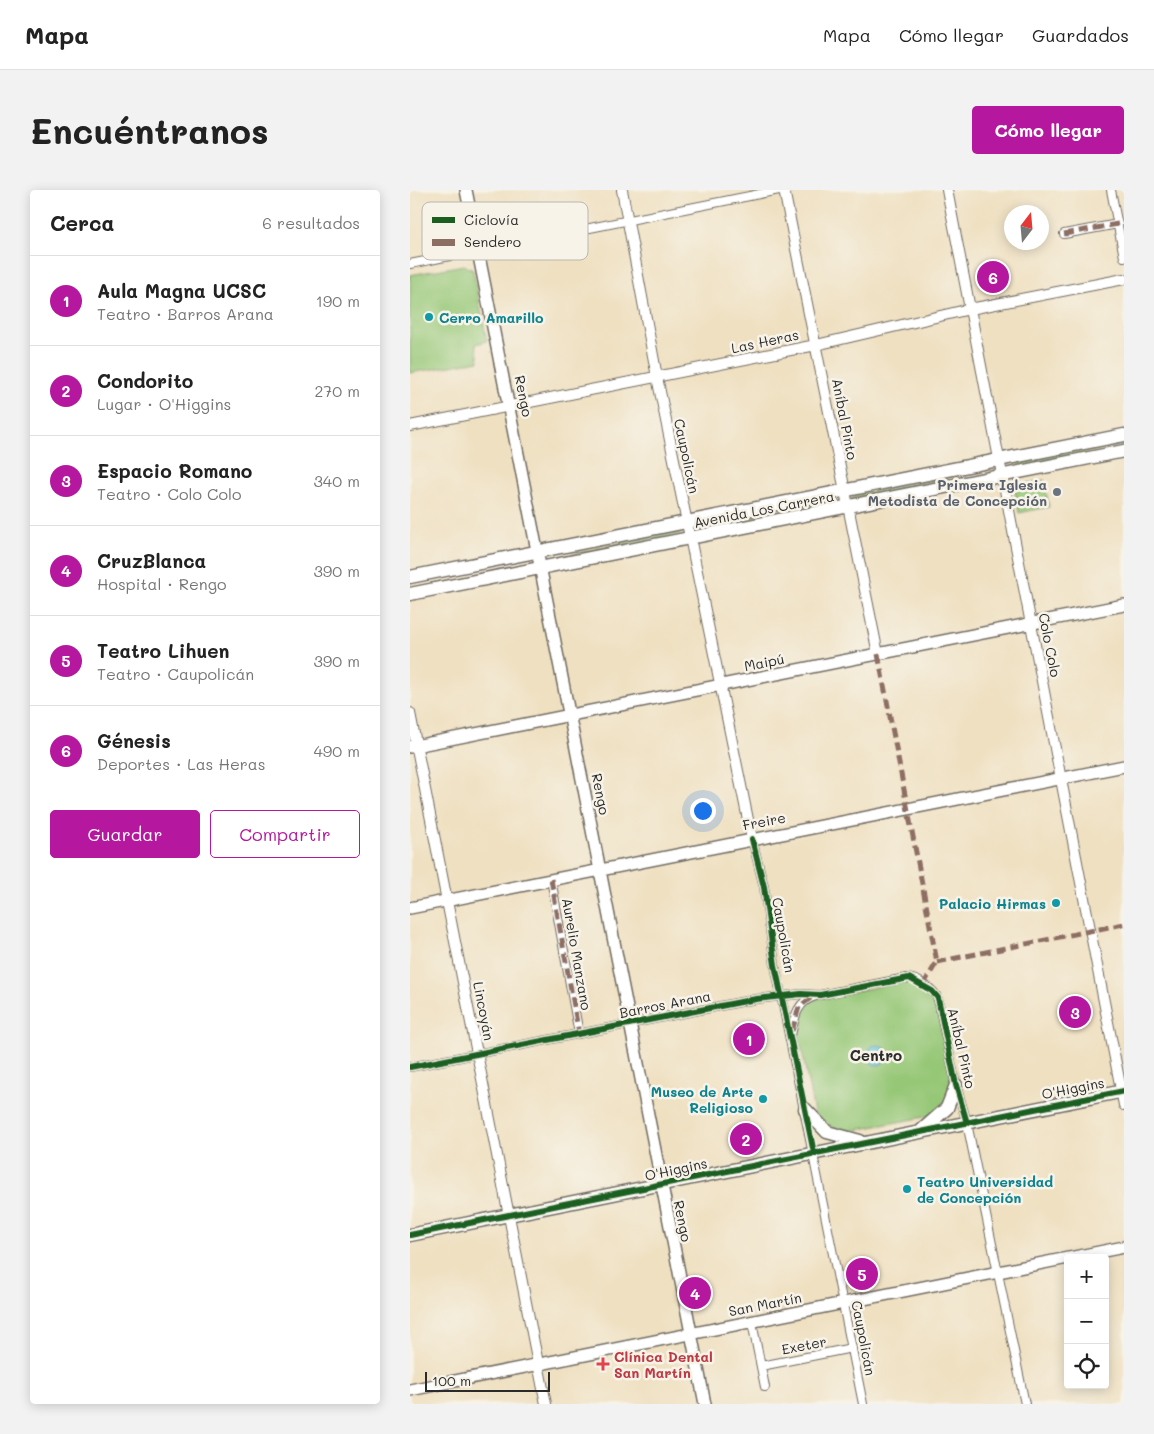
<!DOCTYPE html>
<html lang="es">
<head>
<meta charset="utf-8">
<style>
	:root { --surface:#fff; --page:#f2f2f2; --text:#222; --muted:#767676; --line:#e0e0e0; --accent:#b5179e }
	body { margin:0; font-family:Mali,sans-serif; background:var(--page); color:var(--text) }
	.controls { position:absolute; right:15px; bottom:15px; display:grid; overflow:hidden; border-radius:5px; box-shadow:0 2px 12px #0003 }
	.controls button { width:45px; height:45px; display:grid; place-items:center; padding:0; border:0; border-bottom:1px solid var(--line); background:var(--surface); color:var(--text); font:25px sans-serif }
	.compass { position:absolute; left:594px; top:15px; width:45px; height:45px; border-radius:50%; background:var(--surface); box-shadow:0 2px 12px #0003; rotate:16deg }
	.scale { position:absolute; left:15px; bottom:12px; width:125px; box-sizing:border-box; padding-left:5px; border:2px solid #2b2b2b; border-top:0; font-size:14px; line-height:18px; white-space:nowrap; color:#2b2b2b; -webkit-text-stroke:4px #f7f3e8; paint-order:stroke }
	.you { position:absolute; left:292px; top:620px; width:18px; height:18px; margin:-12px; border:4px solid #fff; border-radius:50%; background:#1a73e8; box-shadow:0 0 0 8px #1a73e833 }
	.badge { display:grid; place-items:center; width:32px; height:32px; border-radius:50%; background:var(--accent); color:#fff; font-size:16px; font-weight:700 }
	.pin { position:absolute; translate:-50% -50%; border:2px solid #fff; box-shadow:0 1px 5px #0006 }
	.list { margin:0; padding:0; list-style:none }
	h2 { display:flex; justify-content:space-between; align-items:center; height:65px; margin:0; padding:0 20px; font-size:21px }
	h2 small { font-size:16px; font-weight:400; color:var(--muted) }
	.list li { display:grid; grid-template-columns:32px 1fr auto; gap:15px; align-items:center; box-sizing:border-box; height:90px; padding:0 20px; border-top:1px solid var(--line) }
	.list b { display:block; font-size:19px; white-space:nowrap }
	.list p { margin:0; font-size:16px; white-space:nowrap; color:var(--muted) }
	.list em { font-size:16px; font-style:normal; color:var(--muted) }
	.actions { display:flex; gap:10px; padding:15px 20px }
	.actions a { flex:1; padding:11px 0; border:1px solid var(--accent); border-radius:5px; text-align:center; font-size:18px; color:var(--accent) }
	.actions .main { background:var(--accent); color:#fff }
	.icon { flex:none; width:28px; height:28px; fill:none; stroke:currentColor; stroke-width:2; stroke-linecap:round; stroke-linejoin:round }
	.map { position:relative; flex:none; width:714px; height:1214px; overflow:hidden; border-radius:5px }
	header { display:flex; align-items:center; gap:30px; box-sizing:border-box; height:70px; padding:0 25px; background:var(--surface); border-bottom:1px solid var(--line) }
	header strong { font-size:24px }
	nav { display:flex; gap:28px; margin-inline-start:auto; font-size:18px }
	.intro { display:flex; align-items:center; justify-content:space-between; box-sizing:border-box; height:120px; padding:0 30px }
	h1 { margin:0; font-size:35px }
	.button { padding:12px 22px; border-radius:5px; background:var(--accent); color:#fff; font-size:18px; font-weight:700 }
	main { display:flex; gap:30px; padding:0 30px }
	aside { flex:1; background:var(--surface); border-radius:5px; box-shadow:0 2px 12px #0003 }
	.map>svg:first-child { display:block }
	.green { fill:#96c777; stroke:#607951 }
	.water { fill:#5ec6db; stroke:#447883 }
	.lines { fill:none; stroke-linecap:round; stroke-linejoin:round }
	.minor-casing { stroke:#706a60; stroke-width:10 }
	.tertiary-casing { stroke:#706a60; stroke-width:12 }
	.secondary-casing { stroke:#706a60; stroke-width:14 }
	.primary-casing { stroke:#706a60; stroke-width:15 }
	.minor { stroke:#fff; stroke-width:8 }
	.tertiary { stroke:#fff; stroke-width:10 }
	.secondary { stroke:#fff; stroke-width:11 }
	.primary { stroke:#fff; stroke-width:12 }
	.quiet { stroke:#8d6e63; stroke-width:5; stroke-dasharray:10 5; stroke-linecap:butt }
	.cycleway-casing { stroke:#f7f3e8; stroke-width:9 }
	.cycleway { stroke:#1b5e20; stroke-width:6 }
	.culture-dot { fill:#0f9aa8; stroke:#f7f3e8; stroke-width:2 }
	.worship-dot { fill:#6b7280; stroke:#f7f3e8; stroke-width:2 }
	.health-dot { fill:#e0444e; stroke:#f7f3e8; stroke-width:2 }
	.labels { text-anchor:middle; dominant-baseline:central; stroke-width:5; stroke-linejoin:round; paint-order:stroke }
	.culture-label { font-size:14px; font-weight:bold; fill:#0d838f; stroke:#f7f3e8; text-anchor:start }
	.street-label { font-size:14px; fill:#2b2b2b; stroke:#f7f3e8 }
	.worship-label { font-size:14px; font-weight:bold; fill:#5b616d; stroke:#f7f3e8; text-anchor:end }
	.health-label { font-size:14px; font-weight:bold; fill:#be3a42; stroke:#f7f3e8; text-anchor:start }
	.neighbourhood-label { font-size:15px; font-weight:bold; fill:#2b2b2b; stroke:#f7f3e8 }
	.key { fill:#f7f3e8; stroke:#bab7af; stroke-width:1 }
	.key-label { font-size:14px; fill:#2b2b2b }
</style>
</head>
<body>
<header>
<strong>Mapa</strong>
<nav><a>Mapa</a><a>Cómo llegar</a><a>Guardados</a></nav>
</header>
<div class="intro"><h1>Encuéntranos</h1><a class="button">Cómo llegar</a></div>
<main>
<aside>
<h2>Cerca<small>6 resultados</small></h2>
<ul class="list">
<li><span class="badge">1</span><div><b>Aula Magna UCSC</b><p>Teatro · Barros Arana</p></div><em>190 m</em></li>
<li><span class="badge">2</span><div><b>Condorito</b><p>Lugar · O'Higgins</p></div><em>270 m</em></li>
<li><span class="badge">3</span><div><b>Espacio Romano</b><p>Teatro · Colo Colo</p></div><em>340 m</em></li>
<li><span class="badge">4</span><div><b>CruzBlanca</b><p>Hospital · Rengo</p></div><em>390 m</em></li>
<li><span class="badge">5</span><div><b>Teatro Lihuen</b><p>Teatro · Caupolicán</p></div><em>390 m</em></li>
<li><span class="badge">6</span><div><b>Génesis</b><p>Deportes · Las Heras</p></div><em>490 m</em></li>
</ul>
<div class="actions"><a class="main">Guardar</a><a>Compartir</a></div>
</aside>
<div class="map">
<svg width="714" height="1214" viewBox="0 0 714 1214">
	<rect width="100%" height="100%" fill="#f7f3e8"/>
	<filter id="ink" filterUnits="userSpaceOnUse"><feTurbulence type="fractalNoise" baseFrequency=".02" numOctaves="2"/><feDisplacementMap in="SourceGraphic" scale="10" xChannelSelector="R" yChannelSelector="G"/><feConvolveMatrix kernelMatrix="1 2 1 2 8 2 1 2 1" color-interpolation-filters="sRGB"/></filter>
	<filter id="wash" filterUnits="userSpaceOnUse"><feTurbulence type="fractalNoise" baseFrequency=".0096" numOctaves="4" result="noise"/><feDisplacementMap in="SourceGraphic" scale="20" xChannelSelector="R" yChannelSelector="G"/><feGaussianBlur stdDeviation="1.12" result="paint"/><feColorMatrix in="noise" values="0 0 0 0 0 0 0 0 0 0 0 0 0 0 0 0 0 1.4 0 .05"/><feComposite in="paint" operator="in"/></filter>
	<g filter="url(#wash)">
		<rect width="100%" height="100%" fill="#efe0c1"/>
		<path class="green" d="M 54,75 L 63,80 L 77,151 L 66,154 L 69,171 L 0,183 L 0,85 Z
			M 714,250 L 714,255 L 609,276 L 606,273 Z
			M 583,277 L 476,303 L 442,309 L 445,305 Z
			M 634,290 L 639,317 L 609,323 L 604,296 Z
			M 419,311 L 422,313 L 288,339 L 290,336 Z
			M 270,339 L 271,343 L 268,344 L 137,370 Z
			M 496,791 L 504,793 L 525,808 L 542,893 L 540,906 L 520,926 L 429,943 L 404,923 L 387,836 L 390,820 L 402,810 Z"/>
		<path class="water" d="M457 865a10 10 0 1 1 20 0a10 10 0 1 1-20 0Z"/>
	</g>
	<g filter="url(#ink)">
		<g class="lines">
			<defs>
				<path id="minor" d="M 701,0 L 714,67
					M 654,44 L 708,34
					M 0,74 L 369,0
					M 342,649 L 354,697 L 365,775 L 453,1214
					M 141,689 L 169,844
					M 382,841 C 385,825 388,811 406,806
					M 0,877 L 346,809 L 391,804 L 410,805 L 496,788 C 507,788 524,799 528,809 L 546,895 L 557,933 L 615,1214
					M 342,1132 L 355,1197
					M 351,1176 L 442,1158"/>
				<path id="tertiary" d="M 212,0 L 247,187 L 342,649
					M 374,0 L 468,464
					M 537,0 L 714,915
					M 0,236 L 406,155 L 560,119 L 714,89
					M 0,523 L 136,1214"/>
				<path id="secondary" d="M 56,0 L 295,1214
					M 0,557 L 714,415
					M 0,718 L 714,576
					M 659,1068 L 714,1057
					M 0,1200 L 658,1068"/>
				<path id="primary" d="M 0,387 L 714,245
					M 0,404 L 714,261
					M 395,919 L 417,942 L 450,951
					M 512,940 L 537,918 L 546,895
					M 0,1045 L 714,901"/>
			</defs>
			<use href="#minor" class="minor-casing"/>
			<use href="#tertiary" class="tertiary-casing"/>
			<use href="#secondary" class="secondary-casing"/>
			<use href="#primary" class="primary-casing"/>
			<use href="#minor" class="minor"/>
			<use href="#tertiary" class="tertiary"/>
			<use href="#secondary" class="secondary"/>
			<use href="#primary" class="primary"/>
			<path class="quiet" d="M 654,44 L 708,34
				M 468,464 L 527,772
				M 141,689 L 169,844
				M 527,772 L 714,734
				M 513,795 L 527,772
				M 382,841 L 389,817 L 403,806"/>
			<defs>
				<path id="cycleway" d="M 342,649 L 354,697 L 365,775 L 404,963
					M 0,877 L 346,809 L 391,804 L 410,805 L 499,788 L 522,801 L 528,808 L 546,895 L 557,933
					M 0,1045 L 714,901"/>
			</defs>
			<use href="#cycleway" class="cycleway-casing"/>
			<use href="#cycleway" class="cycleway"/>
		</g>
	</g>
	<g class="culture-dot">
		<circle cx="19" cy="127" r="5"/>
		<circle cx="646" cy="713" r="5"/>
		<circle cx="353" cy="909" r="5"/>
		<circle cx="497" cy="999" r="5"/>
	</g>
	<circle class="worship-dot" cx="647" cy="302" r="5"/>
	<path class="health-dot" d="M190.5 1166.5h5v5h5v5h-5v5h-5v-5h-5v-5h5z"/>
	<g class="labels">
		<g class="culture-label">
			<text x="29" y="127">Cerro Amarillo</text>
			<text x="636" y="713" text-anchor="end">Palacio Hirmas</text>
			<text x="343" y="901" text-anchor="end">Museo de Arte<tspan x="343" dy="16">Religioso</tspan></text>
			<text x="507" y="991">Teatro Universidad<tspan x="507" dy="16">de Concepción</tspan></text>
		</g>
		<g class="street-label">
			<text transform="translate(355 151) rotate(-12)">Las Heras</text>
			<text transform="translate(114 206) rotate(79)">Rengo</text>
			<text transform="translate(435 229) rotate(79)">Aníbal Pinto</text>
			<text transform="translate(277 266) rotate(78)">Caupolicán</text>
			<text transform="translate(354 319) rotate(-11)">Avenida Los Carrera</text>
			<text transform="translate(640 455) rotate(79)">Colo Colo</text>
			<text transform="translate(354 472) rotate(-11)">Maipú</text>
			<text transform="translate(191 604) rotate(79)">Rengo</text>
			<text transform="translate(354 631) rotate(-11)">Freire</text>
			<text transform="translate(374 745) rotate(80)">Caupolicán</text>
			<text transform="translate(167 764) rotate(80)">Aurelio Manzano</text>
			<text transform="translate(255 814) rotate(-11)">Barros Arana</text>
			<text transform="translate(74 821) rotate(79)">Lincoyán</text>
			<text transform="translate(552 858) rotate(77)">Aníbal Pinto</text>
			<text transform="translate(663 898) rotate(-11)">O'Higgins</text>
			<text transform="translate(266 979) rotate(-12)">O'Higgins</text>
			<text transform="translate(273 1031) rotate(79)">Rengo</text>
			<text transform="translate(355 1114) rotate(-11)">San Martín</text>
			<text transform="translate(454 1148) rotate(79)">Caupolicán</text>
			<text transform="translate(394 1155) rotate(-11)">Exeter</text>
		</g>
		<g class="worship-label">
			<text x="637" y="294">Primera Iglesia<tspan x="637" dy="16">Metodista de Concepción</tspan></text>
		</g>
		<g class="health-label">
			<text x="204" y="1166">Clínica Dental<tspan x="204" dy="16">San Martín</tspan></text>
		</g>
		<g class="neighbourhood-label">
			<text x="466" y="865">Centro</text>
		</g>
	</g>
	<rect x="12" y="12" width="166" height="58" rx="8" class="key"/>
	<rect x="22" y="27" width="23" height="6" fill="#1b5e20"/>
	<rect x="22" y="49" width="23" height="7" fill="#8d6e63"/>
	<g class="key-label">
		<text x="54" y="35">Ciclovía</text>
		<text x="54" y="57">Sendero</text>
	</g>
</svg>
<div class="controls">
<button>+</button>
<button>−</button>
<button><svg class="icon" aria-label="locate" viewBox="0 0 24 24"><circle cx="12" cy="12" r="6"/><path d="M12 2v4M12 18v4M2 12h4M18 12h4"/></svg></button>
</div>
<svg class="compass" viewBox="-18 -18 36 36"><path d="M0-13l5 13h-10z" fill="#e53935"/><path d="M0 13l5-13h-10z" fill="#767676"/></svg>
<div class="scale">100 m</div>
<div class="you"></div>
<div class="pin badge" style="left:339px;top:849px">1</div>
<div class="pin badge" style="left:336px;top:949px">2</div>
<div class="pin badge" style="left:665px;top:822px">3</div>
<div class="pin badge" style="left:285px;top:1103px">4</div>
<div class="pin badge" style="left:452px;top:1084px">5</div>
<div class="pin badge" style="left:583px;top:87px">6</div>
</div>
</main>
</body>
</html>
